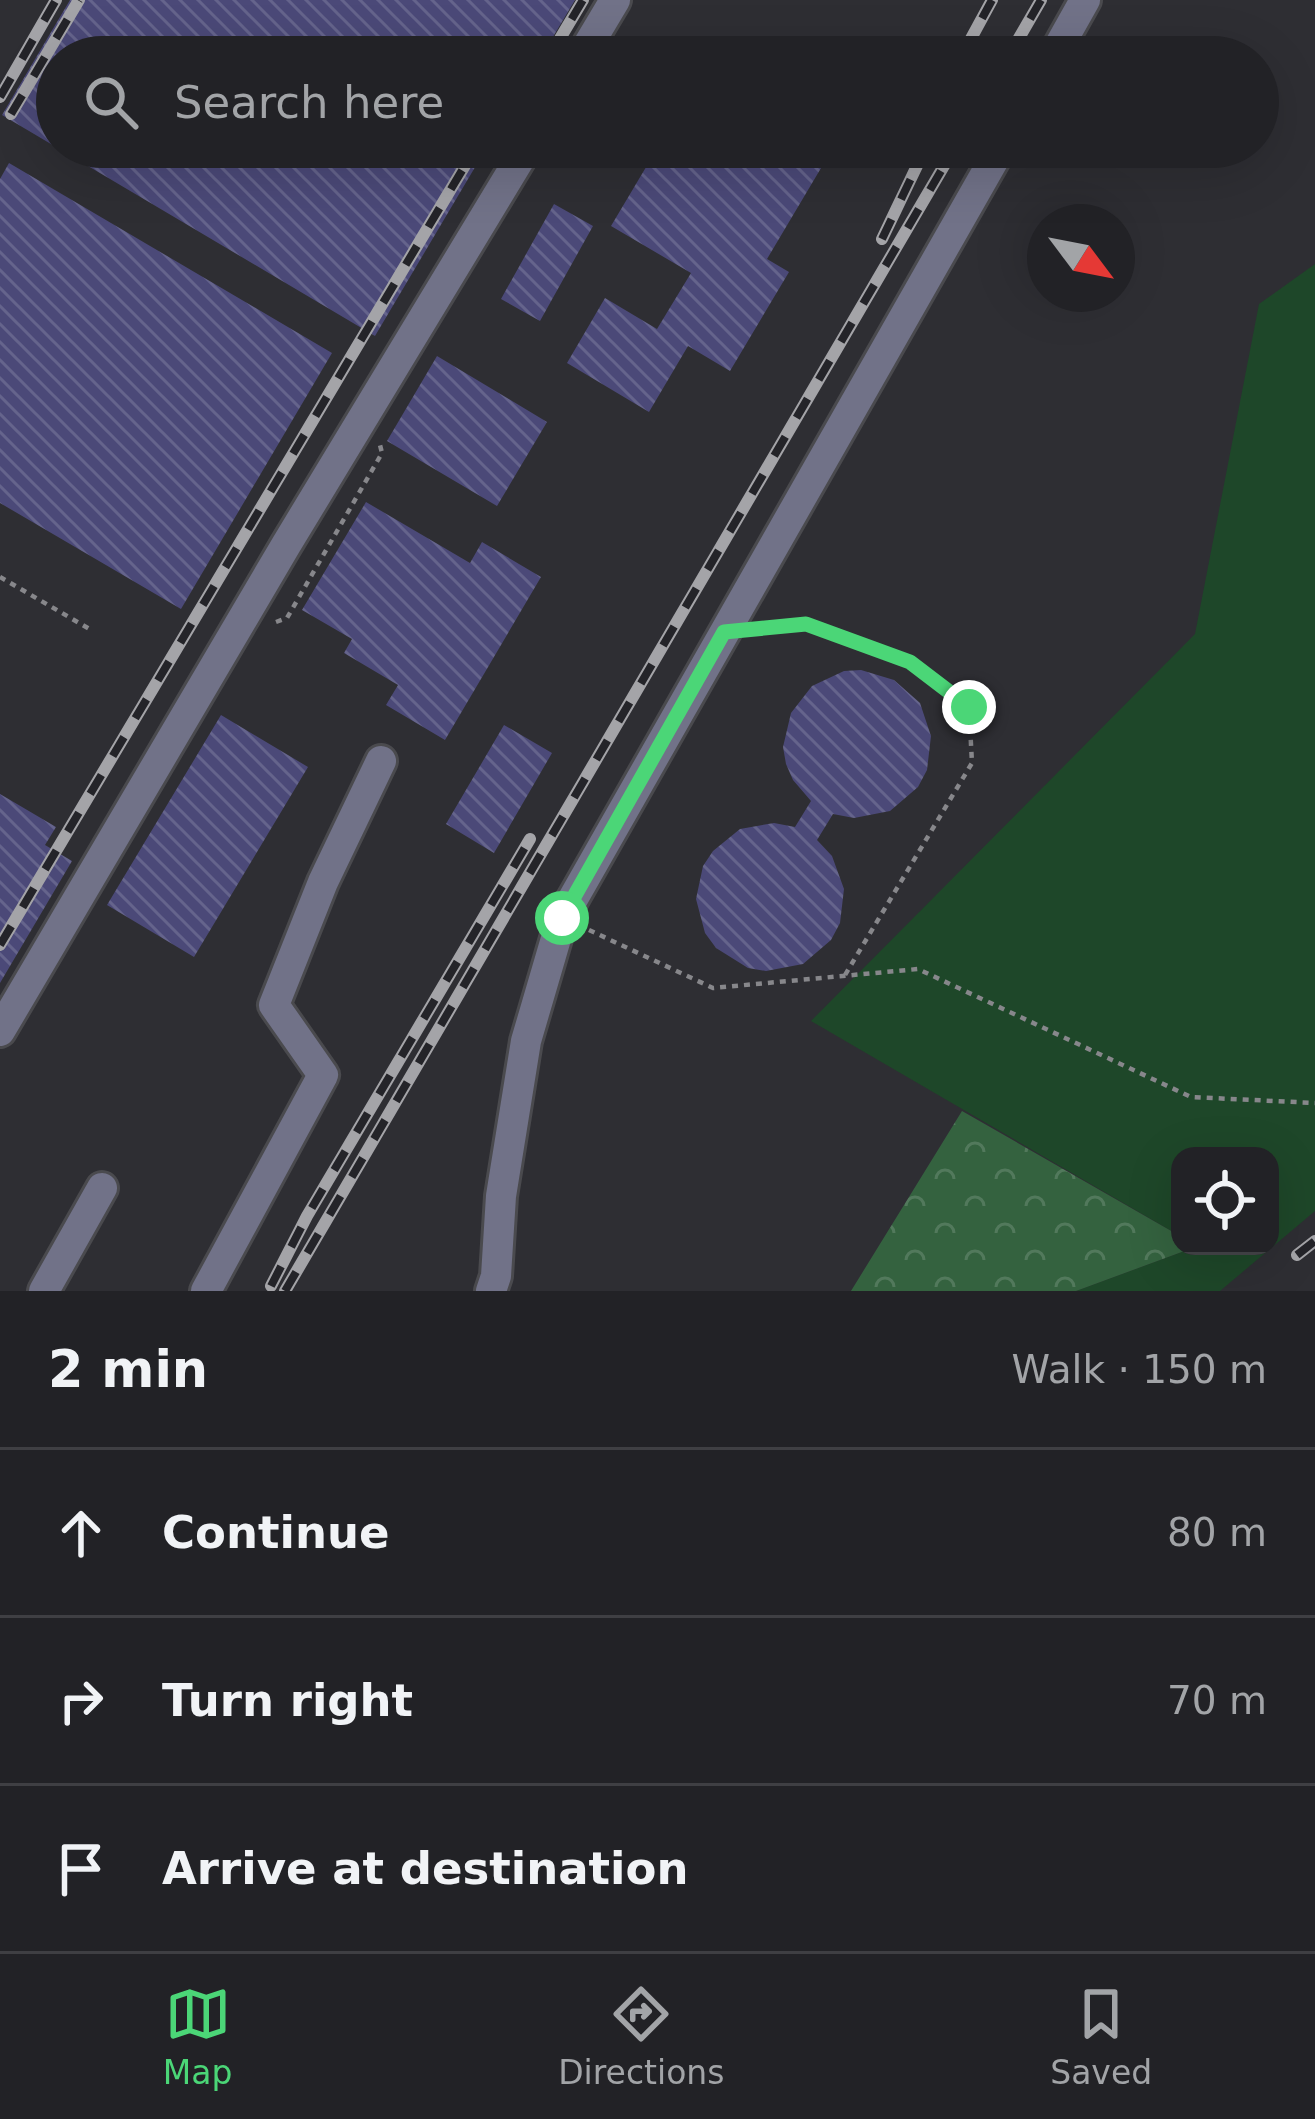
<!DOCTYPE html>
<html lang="en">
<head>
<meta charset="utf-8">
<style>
	:root { --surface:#222226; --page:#2e2f32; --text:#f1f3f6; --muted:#a2a4a7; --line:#3f3f43; --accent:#4bd677 }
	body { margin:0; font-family:"DejaVu Sans",sans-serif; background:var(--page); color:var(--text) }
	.controls { position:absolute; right:36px; bottom:36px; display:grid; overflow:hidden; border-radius:24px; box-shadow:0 12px 48px #0002 }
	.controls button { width:108px; height:108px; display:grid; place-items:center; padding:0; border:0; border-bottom:3px solid var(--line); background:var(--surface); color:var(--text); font:60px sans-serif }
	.compass { position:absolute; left:1027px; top:204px; width:108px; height:108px; border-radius:50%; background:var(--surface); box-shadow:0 12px 48px #0002; rotate:122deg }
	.stop { position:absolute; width:36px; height:36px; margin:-27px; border:9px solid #4bd677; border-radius:50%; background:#fff }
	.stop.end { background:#4bd677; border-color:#fff; box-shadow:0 3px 12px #0008 }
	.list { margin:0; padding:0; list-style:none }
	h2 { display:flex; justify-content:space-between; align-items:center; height:156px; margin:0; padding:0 48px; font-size:51px }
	h2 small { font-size:39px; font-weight:400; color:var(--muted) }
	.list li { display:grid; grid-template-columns:78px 1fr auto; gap:36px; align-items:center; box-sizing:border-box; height:168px; padding:0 48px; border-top:3px solid var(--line) }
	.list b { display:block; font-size:45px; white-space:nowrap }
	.list em { font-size:39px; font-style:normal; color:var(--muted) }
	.icon { flex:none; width:66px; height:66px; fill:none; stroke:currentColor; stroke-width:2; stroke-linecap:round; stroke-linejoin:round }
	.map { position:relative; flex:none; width:1315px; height:1291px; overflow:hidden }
	.search { position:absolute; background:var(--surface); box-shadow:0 12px 48px #0002; left:36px; right:36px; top:36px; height:132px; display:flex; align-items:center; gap:30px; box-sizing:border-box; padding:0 42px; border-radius:66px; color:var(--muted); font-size:45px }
	.sheet { height:660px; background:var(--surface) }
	nav { display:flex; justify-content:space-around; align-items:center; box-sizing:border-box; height:168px; border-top:3px solid var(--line); background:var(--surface); font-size:33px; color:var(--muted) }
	nav a { display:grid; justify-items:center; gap:6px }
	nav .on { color:var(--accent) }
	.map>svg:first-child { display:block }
	.grass { fill:#1e4729 }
	.forest { fill:url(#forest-crowns) }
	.building { fill:url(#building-back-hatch) }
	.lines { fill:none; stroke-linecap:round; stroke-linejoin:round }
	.minor-casing { stroke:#4a4a4e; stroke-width:36 }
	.path { stroke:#87878b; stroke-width:4.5; stroke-dasharray:6 6; stroke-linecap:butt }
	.minor { stroke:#717288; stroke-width:30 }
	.rail-casing { stroke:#a4a4a8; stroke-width:12 }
	.rail { stroke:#242429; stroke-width:8; stroke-dasharray:22; stroke-linecap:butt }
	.route { stroke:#4bd677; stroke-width:15 }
</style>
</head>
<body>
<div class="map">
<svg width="1315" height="1291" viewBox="0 0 1315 1291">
	<defs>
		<pattern id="forest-crowns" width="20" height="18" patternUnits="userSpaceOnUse" patternTransform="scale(3)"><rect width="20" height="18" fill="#34623f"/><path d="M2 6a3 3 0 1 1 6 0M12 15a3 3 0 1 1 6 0" fill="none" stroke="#52795c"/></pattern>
		<pattern id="building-back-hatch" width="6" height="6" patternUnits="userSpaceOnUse" patternTransform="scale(3)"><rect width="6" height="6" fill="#4b4978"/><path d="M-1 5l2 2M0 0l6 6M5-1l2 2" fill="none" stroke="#65648c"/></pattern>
	</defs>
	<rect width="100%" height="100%" fill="#2e2e33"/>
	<path class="grass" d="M 1315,264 L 1315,1211 L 1220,1291 L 1076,1291 L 1198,1246 L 1270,1246 L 1270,1156 L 1180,1156 L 1180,1236 L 811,1021 L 1195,634 L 1259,304 Z"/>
	<path class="forest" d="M 962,1111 L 1180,1236 L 1180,1246 L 1198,1246 L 1076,1291 L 851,1291 Z"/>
	<path class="building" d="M 70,0 L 575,0 L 541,57 L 57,57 L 57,147 L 487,147 L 375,336 L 2,115 Z
		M 658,147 L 808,147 L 827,158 L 767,259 L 789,272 L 730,371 L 688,346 L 649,412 L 567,363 L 605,298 L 657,329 L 691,273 L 611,226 Z
		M 9,163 L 332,353 L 181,609 L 0,503 L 0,179 Z
		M 554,204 L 593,226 L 540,321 L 501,299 Z
		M 437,356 L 547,422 L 497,506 L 387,441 Z
		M 366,502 L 470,563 L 482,542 L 541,577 L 445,740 L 386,705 L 398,685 L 344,653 L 352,639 L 302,610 Z
		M 861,670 L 894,680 L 920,703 L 931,736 L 927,770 L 918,787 L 890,811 L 854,818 L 833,814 L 817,840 L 832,856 L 844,889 L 840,923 L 831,940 L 803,964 L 766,971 L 748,968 L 716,948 L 705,933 L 696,899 L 703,866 L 713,851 L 740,829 L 774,823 L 795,827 L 811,801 L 793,780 L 786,764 L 783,747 L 791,713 L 812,686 L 844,671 Z
		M 221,715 L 308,767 L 194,957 L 107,905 Z
		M 504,725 L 552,753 L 494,853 L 446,824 Z
		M 0,794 L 56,827 L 45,845 L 72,861 L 0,983 Z"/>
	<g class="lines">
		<defs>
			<path id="minor" d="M 581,57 L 615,0
				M 1053,57 L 1085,0
				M 0,1031 L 286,545 L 527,147
				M 44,1291 L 102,1188
				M 206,1291 L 323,1075 L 274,1005 L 323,882 L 381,761
				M 491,1291 L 496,1276 L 501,1196 L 526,1041 L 562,918 L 1001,147"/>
		</defs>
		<use href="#minor" class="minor-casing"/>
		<path class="path" d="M 0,577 L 93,631
			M 276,622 L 287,618 L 382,453 L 380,445
			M 760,628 L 805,624 L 910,662 L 969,707 L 972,763 L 845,975
			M 589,930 L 713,988 L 918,969 L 1191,1097 L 1315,1103"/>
		<use href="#minor" class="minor"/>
		<defs>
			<path id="rail" d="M 549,57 L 583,0
				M 961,57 L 992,0
				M 1008,57 L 1041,0
				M 0,97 L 56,0
				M 11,114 L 79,0
				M 882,239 L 926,147
				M 0,945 L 476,147
				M 1297,1255 L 1315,1241
				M 271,1286 L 307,1216 L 530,839
				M 285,1291 L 955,147"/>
		</defs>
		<use href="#rail" class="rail-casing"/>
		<use href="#rail" class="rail"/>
	</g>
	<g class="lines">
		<path class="route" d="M 562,918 L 724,632 L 806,624 L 910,662 L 969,707"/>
	</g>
</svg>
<div class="controls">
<button><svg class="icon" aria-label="locate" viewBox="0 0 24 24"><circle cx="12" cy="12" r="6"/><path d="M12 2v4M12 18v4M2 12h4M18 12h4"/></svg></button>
</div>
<svg class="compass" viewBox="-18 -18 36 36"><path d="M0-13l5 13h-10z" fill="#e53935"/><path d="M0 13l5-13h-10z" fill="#a2a4a7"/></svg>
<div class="stop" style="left:562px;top:918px"></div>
<div class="stop end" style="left:969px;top:707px"></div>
<div class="search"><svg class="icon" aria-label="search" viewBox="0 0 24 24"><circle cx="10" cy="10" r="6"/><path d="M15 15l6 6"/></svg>Search here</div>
</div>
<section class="sheet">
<h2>2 min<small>Walk · 150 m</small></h2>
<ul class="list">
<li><svg class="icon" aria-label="ahead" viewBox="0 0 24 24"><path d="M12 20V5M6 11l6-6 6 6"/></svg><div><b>Continue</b></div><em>80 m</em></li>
<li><svg class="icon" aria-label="right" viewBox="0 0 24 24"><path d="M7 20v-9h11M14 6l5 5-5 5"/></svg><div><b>Turn right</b></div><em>70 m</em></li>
<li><svg class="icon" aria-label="arrive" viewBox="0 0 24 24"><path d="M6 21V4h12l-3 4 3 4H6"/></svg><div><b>Arrive at destination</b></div></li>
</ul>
</section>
<nav>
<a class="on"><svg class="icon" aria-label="map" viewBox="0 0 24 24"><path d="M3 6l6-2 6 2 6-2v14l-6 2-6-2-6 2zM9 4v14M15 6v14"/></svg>Map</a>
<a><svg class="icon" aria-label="directions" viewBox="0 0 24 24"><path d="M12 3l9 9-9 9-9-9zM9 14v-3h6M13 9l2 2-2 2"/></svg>Directions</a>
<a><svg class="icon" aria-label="saved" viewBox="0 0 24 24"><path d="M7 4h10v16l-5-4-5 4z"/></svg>Saved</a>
</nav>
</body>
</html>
